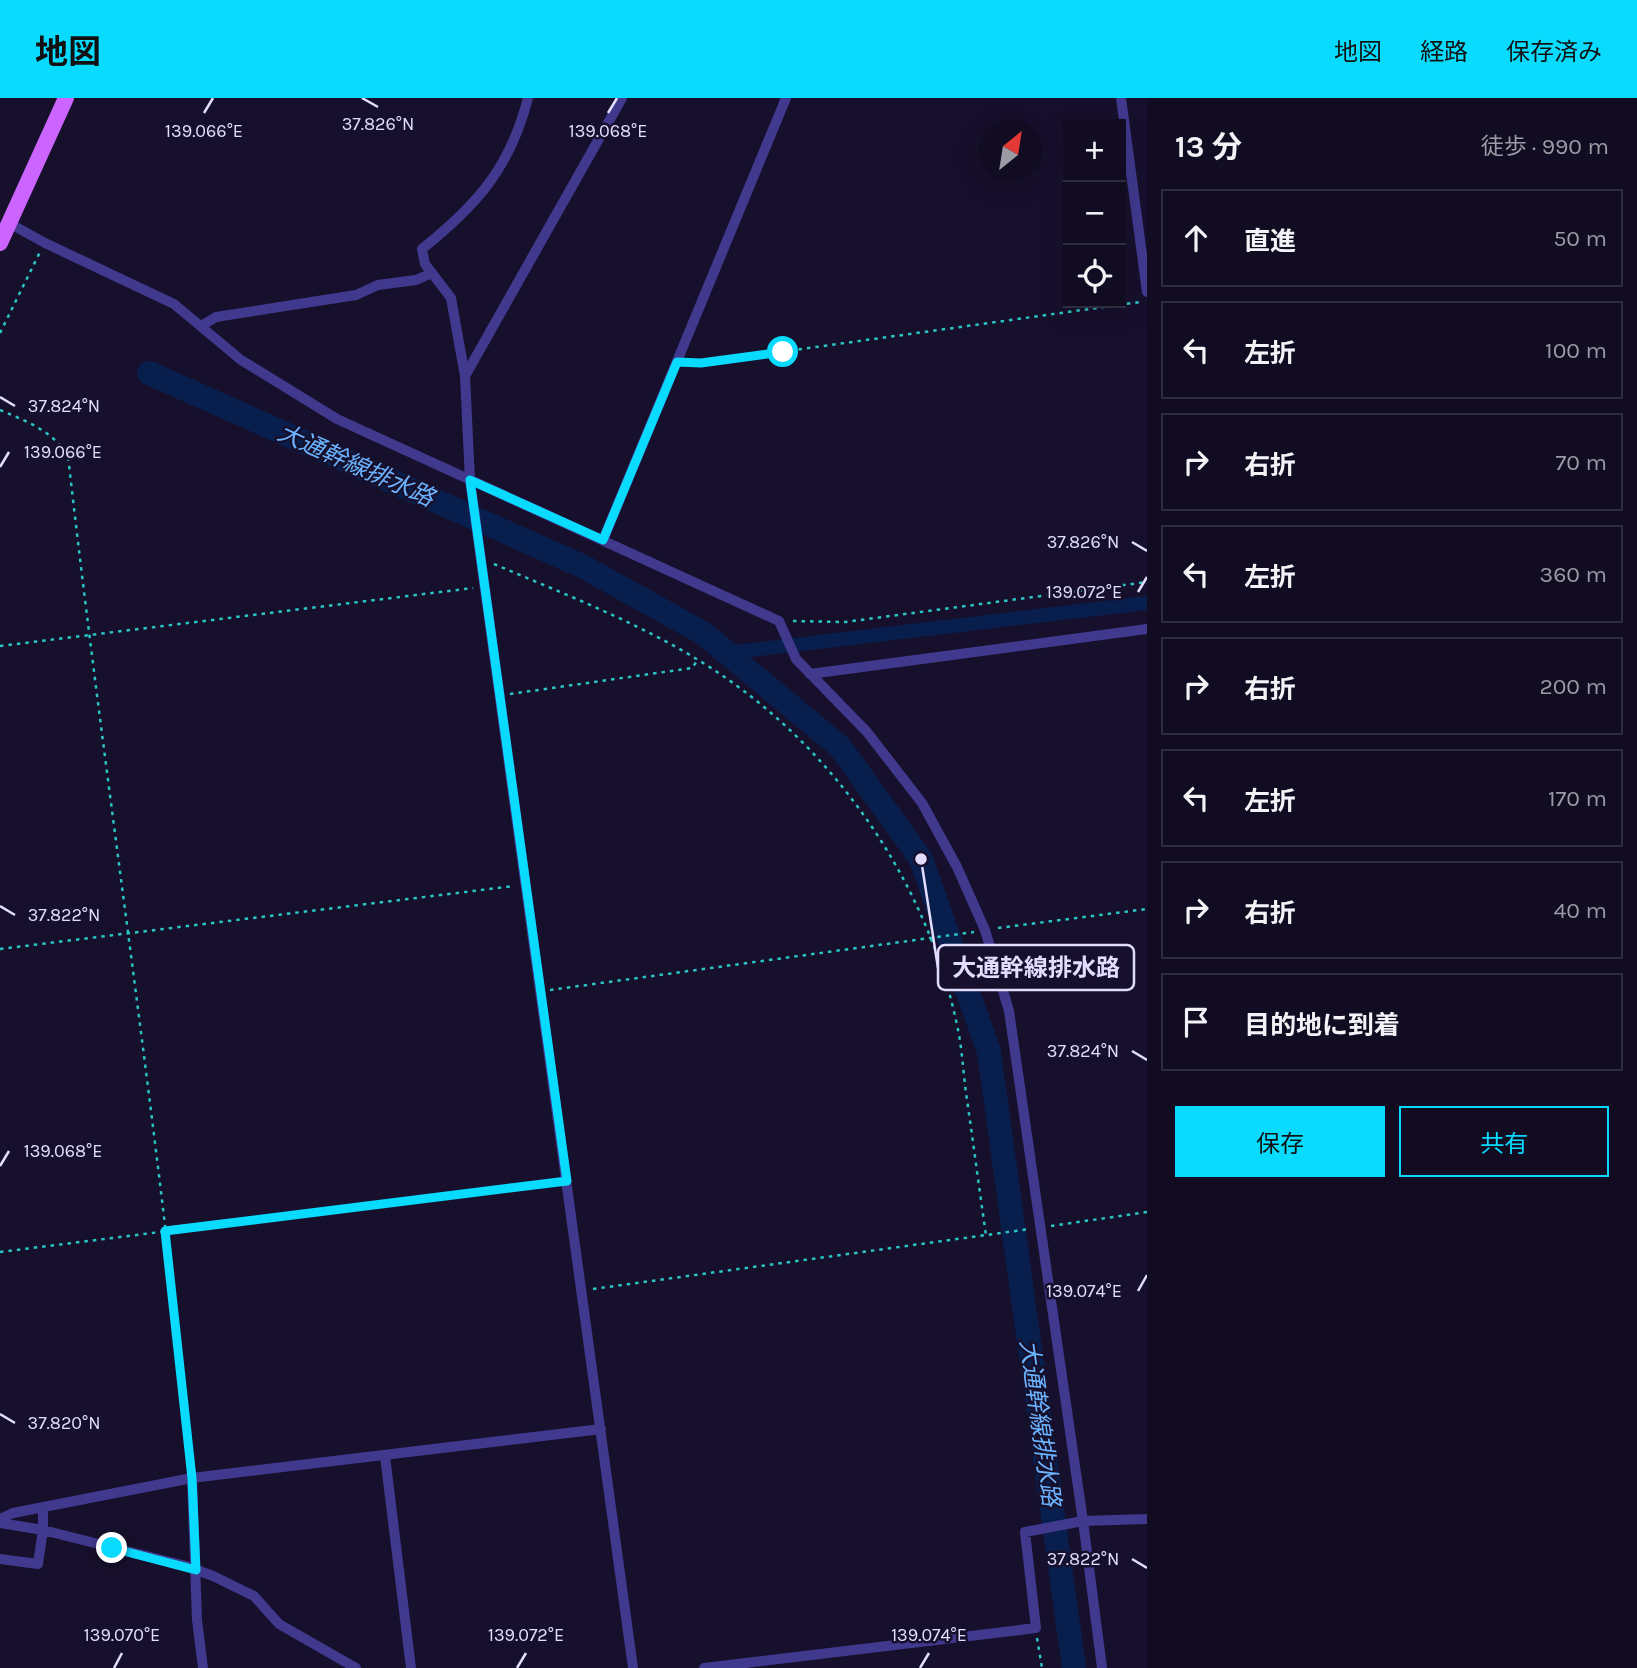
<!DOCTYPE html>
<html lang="ja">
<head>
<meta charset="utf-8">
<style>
	:root { --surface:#110c22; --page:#1e1a2f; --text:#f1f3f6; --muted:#9c9ba5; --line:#302c40; --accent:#09dbff }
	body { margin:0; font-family:Karla,"Noto Sans JP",sans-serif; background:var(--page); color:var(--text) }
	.controls { position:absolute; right:21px; top:21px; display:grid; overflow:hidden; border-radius:0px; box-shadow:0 7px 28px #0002 }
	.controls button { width:63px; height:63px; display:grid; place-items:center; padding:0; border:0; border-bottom:2px solid var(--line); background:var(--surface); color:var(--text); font:35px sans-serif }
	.compass { position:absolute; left:979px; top:21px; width:63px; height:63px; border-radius:50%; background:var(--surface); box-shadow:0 7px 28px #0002; rotate:30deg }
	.stop { position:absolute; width:21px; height:21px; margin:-16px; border:5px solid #09dbff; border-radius:50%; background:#fff }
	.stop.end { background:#09dbff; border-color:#fff; box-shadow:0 2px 7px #0008 }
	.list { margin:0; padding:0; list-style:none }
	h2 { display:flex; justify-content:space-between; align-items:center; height:91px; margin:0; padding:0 28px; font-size:30px }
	h2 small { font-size:23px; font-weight:400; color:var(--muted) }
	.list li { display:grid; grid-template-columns:46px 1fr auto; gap:21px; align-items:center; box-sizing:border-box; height:98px; margin:0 14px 14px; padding:0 14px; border:2px solid var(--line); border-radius:0px }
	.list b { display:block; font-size:26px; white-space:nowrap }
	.list em { font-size:23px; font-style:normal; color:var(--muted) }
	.actions { display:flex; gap:14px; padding:21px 28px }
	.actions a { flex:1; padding:16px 0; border:2px solid var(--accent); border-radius:0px; text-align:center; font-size:24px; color:var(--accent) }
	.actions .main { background:var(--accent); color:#111 }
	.icon { flex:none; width:38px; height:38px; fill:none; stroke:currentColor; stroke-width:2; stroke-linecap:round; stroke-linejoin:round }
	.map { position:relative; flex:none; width:1147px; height:1570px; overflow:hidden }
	header { display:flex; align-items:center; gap:42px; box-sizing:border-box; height:98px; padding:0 35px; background:var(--accent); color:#111 }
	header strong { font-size:33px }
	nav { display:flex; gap:38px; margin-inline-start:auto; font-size:24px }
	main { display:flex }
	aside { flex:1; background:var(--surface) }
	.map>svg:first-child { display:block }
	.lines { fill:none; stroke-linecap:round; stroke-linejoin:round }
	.canal { stroke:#081f4e; stroke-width:14 }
	.river { stroke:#081f4e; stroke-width:24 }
	.path { stroke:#2ac5c3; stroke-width:2.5; stroke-dasharray:3.5 5; stroke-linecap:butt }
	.minor { stroke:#40398e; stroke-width:10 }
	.primary { stroke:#cc64ff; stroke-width:16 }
	.route { stroke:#09dbff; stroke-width:9 }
	.ticks { fill:none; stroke:#e2ddff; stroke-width:2.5 }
	.labels { text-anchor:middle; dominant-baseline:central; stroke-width:5; stroke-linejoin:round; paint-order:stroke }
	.water-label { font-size:24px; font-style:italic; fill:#6bb3ff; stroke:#17102d }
	.ticks-label { font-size:18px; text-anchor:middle; fill:#e2ddff; stroke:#17102d; stroke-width:5; stroke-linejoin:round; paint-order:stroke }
	.leader { fill:none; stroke:#e2ddff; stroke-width:2.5 }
	.callout-dot { fill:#e2ddff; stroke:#17102d; stroke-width:2.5 }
	.callout { fill:#17102d; stroke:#e2ddff; stroke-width:2.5 }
	.callout-label { font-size:24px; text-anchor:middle; font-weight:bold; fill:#e2ddff }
</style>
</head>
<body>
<header>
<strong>地図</strong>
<nav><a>地図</a><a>経路</a><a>保存済み</a></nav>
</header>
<main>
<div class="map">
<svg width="1147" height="1570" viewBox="0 0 1147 1570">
	<rect width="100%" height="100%" fill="#17102d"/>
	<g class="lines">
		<path class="canal" d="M 726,555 L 1147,505"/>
		<path class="river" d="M 149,275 L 582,468 L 703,535 L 840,649 L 921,761 L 989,954 L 1074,1570"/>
		<path class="path" d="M 0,235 L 40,154
			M 689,264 L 701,265 L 1140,204
			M 0,312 C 26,323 53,333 68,358 C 106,695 159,1031 191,1369
			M 494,466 C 571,499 653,530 723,578 C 839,657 928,788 957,927 C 962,949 963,972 966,995 C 973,1042 979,1090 986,1137
			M 793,523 L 845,524 L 1147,484
			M 0,548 L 473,490
			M 510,596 L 692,570 L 697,563
			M 998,830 L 1147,811
			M 0,851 L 514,788
			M 550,892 L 974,834
			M 1051,1128 L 1147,1114
			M 0,1154 L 553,1085
			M 593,1191 L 1030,1131
			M 1037,1540 L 1042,1570"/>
		<path class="minor" d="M 528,0 C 510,70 477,107 422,151 L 425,166 L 451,200 L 465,278 L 470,382 L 633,1570
			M 1121,0 L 1147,194
			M 9,125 L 45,145 L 174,206 L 241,262 L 337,321 L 779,523 L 796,561 L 867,634 L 922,705 L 957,769 L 985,832 L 1009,913 L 1083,1423 L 1102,1570
			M 201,228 L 216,219 L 356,197 L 378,187 L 416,182 L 432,175
			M 465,278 L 622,0
			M 603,442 L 786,0
			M 810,576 L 1147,531
			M 385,1358 L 411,1570
			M 192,1380 L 197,1522 L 203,1570
			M 0,1421 L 13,1415 L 192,1380 L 601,1331
			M 0,1425 L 43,1432 L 186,1468 L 213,1478 L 254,1498 L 279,1526 L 356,1570
			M 0,1461 L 38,1466 L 43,1432 L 43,1409
			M 704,1570 L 1036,1530 L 1025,1434 L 1083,1423 L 1147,1421"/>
		<path class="primary" d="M 0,145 L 66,0"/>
	</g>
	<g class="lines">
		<path class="route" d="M 112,1450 L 196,1472 L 192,1380 L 165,1133 L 567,1083 L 470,382 L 603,442 L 677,264 L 701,265 L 783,254"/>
	</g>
	<path class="ticks" d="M 362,0 L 378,9M 204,15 L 213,0M 608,15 L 617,0M 0,299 L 15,308M 0,369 L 9,354M 1132,444 L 1147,453M 1138,494 L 1147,479M 0,808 L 15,817M 1132,953 L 1147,962M 0,1068 L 9,1053M 1138,1193 L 1147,1177M 0,1316 L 15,1325M 1132,1461 L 1147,1470M 114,1570 L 122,1555M 517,1570 L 526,1555M 920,1570 L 929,1555"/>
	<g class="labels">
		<g class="water-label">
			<text transform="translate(356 367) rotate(24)">大通幹線排水路</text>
			<text transform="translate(1040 1325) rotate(82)">大通幹線排水路</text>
		</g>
	</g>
	<g class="ticks-label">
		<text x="378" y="32">37.826°N</text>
		<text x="608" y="39">139.068°E</text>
		<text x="204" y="39">139.066°E</text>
		<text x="64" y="314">37.824°N</text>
		<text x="63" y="360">139.066°E</text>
		<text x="1083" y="450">37.826°N</text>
		<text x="1084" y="500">139.072°E</text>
		<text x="64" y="823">37.822°N</text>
		<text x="1083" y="959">37.824°N</text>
		<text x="63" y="1059">139.068°E</text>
		<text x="1084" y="1199">139.074°E</text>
		<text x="64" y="1331">37.820°N</text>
		<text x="1083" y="1467">37.822°N</text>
		<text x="122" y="1543">139.070°E</text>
		<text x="526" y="1543">139.072°E</text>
		<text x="929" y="1543">139.074°E</text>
	</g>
	<path class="leader" d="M921 761L938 870"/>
	<circle class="callout-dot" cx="921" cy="761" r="7"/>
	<rect class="callout" x="938" y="847" width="196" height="45" rx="7"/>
	<g class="callout-label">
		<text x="1036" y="878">大通幹線排水路</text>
	</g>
</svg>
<div class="controls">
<button>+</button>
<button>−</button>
<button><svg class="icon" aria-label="locate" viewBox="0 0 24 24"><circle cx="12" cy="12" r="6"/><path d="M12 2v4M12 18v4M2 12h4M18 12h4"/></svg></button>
</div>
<svg class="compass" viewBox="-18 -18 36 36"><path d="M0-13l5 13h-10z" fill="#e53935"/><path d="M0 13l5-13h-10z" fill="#9c9ba5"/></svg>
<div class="stop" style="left:783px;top:254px"></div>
<div class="stop end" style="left:112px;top:1450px"></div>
</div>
<aside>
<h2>13 分<small>徒歩 · 990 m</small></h2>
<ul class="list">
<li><svg class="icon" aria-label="ahead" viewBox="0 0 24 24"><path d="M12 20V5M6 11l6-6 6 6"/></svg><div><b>直進</b></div><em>50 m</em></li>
<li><svg class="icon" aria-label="left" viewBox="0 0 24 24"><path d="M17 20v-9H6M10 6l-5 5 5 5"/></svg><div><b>左折</b></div><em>100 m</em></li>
<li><svg class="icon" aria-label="right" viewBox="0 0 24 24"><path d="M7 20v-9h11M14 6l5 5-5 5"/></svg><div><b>右折</b></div><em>70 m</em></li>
<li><svg class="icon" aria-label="left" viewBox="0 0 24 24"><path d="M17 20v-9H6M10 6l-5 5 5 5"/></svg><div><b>左折</b></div><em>360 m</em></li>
<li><svg class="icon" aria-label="right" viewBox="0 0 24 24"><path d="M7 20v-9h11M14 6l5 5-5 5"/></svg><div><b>右折</b></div><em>200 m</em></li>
<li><svg class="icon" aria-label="left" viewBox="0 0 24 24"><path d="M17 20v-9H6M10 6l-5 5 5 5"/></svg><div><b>左折</b></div><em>170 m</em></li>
<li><svg class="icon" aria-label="right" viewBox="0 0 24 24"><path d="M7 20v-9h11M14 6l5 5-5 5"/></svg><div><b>右折</b></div><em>40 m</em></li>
<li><svg class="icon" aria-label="arrive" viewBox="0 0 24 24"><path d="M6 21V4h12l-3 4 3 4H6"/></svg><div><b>目的地に到着</b></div></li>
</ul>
<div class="actions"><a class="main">保存</a><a>共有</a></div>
</aside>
</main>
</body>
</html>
